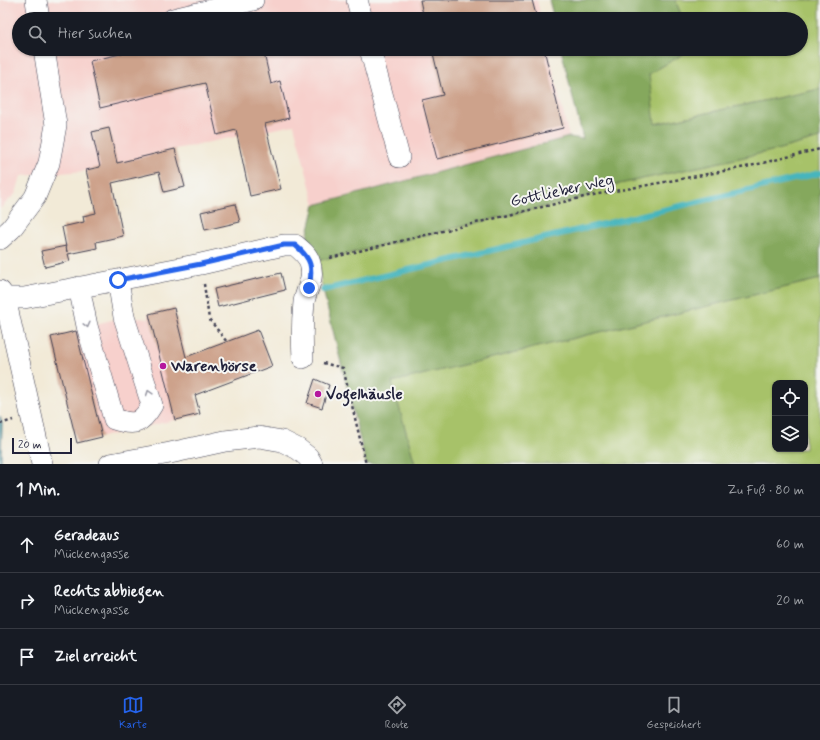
<!DOCTYPE html>
<html lang="de">
<head>
<meta charset="utf-8">
<style>
	:root { --surface:#171b24; --page:#242831; --text:#f1f3f6; --muted:#9ea1a6; --line:#363941; --accent:#2563eb }
	body { margin:0; font-family:Mynerve,sans-serif; background:var(--page); color:var(--text) }
	.controls { position:absolute; right:12px; bottom:12px; display:grid; overflow:hidden; border-radius:8px; box-shadow:0 1px 3px #0004 }
	.controls button { width:36px; height:36px; display:grid; place-items:center; padding:0; border:0; border-bottom:1px solid var(--line); background:var(--surface); color:var(--text); font:20px sans-serif }
	.scale { position:absolute; left:12px; bottom:10px; width:60px; box-sizing:border-box; padding-left:4px; border:2px solid #22223b; border-top:0; font-size:11px; line-height:14px; white-space:nowrap; color:#22223b; -webkit-text-stroke:3px #f6f6f2; paint-order:stroke }
	.stop { position:absolute; width:12px; height:12px; margin:-9px; border:3px solid #2563eb; border-radius:50%; background:#fff }
	.stop.end { background:#2563eb; border-color:#fff; box-shadow:0 1px 4px #0008 }
	.list { margin:0; padding:0; list-style:none }
	h2 { display:flex; justify-content:space-between; align-items:center; height:52px; margin:0; padding:0 16px; font-size:17px }
	h2 small { font-size:13px; font-weight:400; color:var(--muted) }
	.list li { display:grid; grid-template-columns:26px 1fr auto; gap:12px; align-items:center; box-sizing:border-box; height:56px; padding:0 16px; border-top:1px solid var(--line) }
	.list b { display:block; font-size:15px; white-space:nowrap }
	.list p { margin:0; font-size:13px; white-space:nowrap; color:var(--muted) }
	.list em { font-size:13px; font-style:normal; color:var(--muted) }
	.icon { flex:none; width:22px; height:22px; fill:none; stroke:currentColor; stroke-width:2; stroke-linecap:round; stroke-linejoin:round }
	.map { position:relative; flex:none; width:820px; height:464px; overflow:hidden }
	.search { position:absolute; background:var(--surface); box-shadow:0 1px 3px #0004; left:12px; right:12px; top:12px; height:44px; display:flex; align-items:center; gap:10px; box-sizing:border-box; padding:0 14px; border-radius:22px; color:var(--muted); font-size:15px }
	.sheet { height:220px; background:var(--surface) }
	nav { display:flex; justify-content:space-around; align-items:center; box-sizing:border-box; height:56px; border-top:1px solid var(--line); background:var(--surface); font-size:11px; color:var(--muted) }
	nav a { display:grid; justify-items:center; gap:2px }
	nav .on { color:var(--accent) }
	.map>svg:first-child { display:block }
	.built { fill:#f7d0cc }
	.green { fill:#a7c269; stroke:#647252; fill-rule:evenodd }
	.forest { fill:#85a85d; stroke:#54654c }
	.water { fill:#46b5bd; stroke:#346c7c }
	.lines { fill:none; stroke-linecap:round; stroke-linejoin:round }
	.stream { stroke:#46b5bd; stroke-width:6 }
	.building { fill:#cda28b }
	.minor-casing { stroke:#414052; stroke-width:22 }
	.path { stroke:#414052; stroke-width:2.5; stroke-dasharray:3 3; stroke-linecap:butt }
	.minor { stroke:#fff; stroke-width:21 }
	.oneway { stroke:#9c9ca7 }
	.route { stroke:#2563eb; stroke-width:5 }
	.poi-dot { fill:#b5179e; stroke:#f6f6f2; stroke-width:1.5 }
	.labels { text-anchor:middle; dominant-baseline:central; stroke-width:4; stroke-linejoin:round; paint-order:stroke }
	.street-label { font-size:16px; fill:#22223b; stroke:#f6f6f2 }
	.poi-label { font-size:16px; font-weight:bold; fill:#22223b; stroke:#f6f6f2; text-anchor:start }
</style>
</head>
<body>
<div class="map">
<svg width="820" height="464" viewBox="0 0 820 464">
	<rect width="100%" height="100%" fill="#f6f6f2"/>
	<filter id="ink" filterUnits="userSpaceOnUse"><feTurbulence type="fractalNoise" baseFrequency=".025" numOctaves="2"/><feDisplacementMap in="SourceGraphic" scale="8" xChannelSelector="R" yChannelSelector="G"/><feConvolveMatrix kernelMatrix="1 2 1 2 8 2 1 2 1" color-interpolation-filters="sRGB"/></filter>
	<filter id="wash" filterUnits="userSpaceOnUse"><feTurbulence type="fractalNoise" baseFrequency=".012" numOctaves="4" result="noise"/><feDisplacementMap in="SourceGraphic" scale="16" xChannelSelector="R" yChannelSelector="G"/><feGaussianBlur stdDeviation="0.9" result="paint"/><feColorMatrix in="noise" values="0 0 0 0 0 0 0 0 0 0 0 0 0 0 0 0 0 1.4 0 .05"/><feComposite in="paint" operator="in"/></filter>
	<g filter="url(#wash)">
		<rect width="100%" height="100%" fill="#f2ead7"/>
		<path class="built" d="M 0,0 L 537,0 L 541,19 L 19,19 L 19,49 L 548,49 L 569,137 L 315,205 L 294,125 L 175,149 L 86,171 L 21,176 L 16,193 L 0,209 Z
			M 174,308 L 200,414 L 77,443 L 51,337 L 76,331 L 87,326 L 124,317 L 149,319 L 148,314 Z"/>
		<path class="green" d="M 675,0 L 820,0 L 820,89 L 654,124 L 649,74 L 692,49 L 801,49 L 801,19 L 683,19 Z
			M 820,138 L 820,173 L 323,290 L 317,261 L 588,196 L 596,189 L 776,150 Z
			M 820,279 L 820,464 L 415,464 L 392,382 ZM 775,383 L 805,383 L 805,449 L 775,449 Z"/>
		<path class="forest" d="M 549,0 L 675,0 L 683,19 L 554,19 Z
			M 561,49 L 692,49 L 649,74 L 655,124 L 820,89 L 820,138 L 776,150 L 596,189 L 588,196 L 317,261 L 306,241 L 315,205 L 569,137 L 583,139 Z
			M 820,175 L 820,279 L 392,382 L 415,464 L 366,464 L 323,290 Z"/>
		<path class="water" d="M 0,416 L 2,423 L 1,464 L 0,464 Z"/>
		<g class="lines">
			<path class="stream" d="M 323,290 L 820,173"/>
		</g>
		<g id="blocks">
			<path class="building" d="M 420,0 L 532,0 L 537,19 L 424,19 Z
				M 142,49 L 263,49 L 271,84 L 280,81 L 289,118 L 265,124 L 281,189 L 250,196 L 236,130 L 217,135 L 205,83 L 100,108 L 90,61 Z
				M 432,49 L 544,49 L 563,128 L 437,159 L 422,100 L 443,95 Z
				M 109,128 L 117,163 L 175,149 L 185,187 L 164,192 L 159,172 L 112,183 L 123,236 L 96,242 L 97,248 L 68,254 L 70,261 L 45,267 L 41,251 L 66,246 L 67,252 L 62,227 L 84,222 L 83,216 L 96,213 L 86,170 L 100,167 L 92,132 Z
				M 235,204 L 240,222 L 205,230 L 201,212 Z
				M 281,273 L 285,290 L 218,307 L 214,289 Z
				M 174,308 L 186,357 L 258,330 L 272,366 L 195,395 L 200,414 L 175,420 L 149,314 Z
				M 76,331 L 102,437 L 77,443 L 51,337 Z
				M 315,379 L 329,385 L 322,408 L 307,403 Z"/>
		</g>
	</g>
	<g filter="url(#ink)">
		<use href="#blocks" fill-opacity="0" stroke="#414052" stroke-width="1"/>
		<g class="lines">
			<defs>
				<path id="minor" d="M 36,0 L 39,19
					M 357,0 L 362,19
					M 173,19 L 253,0
					M 370,49 L 399,157
					M 0,239 L 11,229 L 35,197 L 49,163 L 56,125 L 44,49
					M 79,287 L 87,326 L 114,419 C 135,426 141,424 152,405 L 124,317 L 118,280
					M 0,291 L 5,298 L 24,298 L 201,264 L 284,245 L 295,245 C 301,250 308,255 310,263 C 315,280 306,289 304,302 C 302,321 302,340 303,358
					M 5,298 L 42,464
					M 110,464 L 170,453 L 225,441 L 259,437 L 282,441 L 298,449 L 308,457 L 312,464"/>
			</defs>
			<use href="#minor" class="minor-casing"/>
			<path class="path" d="M 330,258 L 588,196 L 746,167 L 820,149
				M 204,284 L 209,319 L 227,342
				M 323,363 L 343,368 L 366,464
				M 0,424 L 13,420"/>
			<use href="#minor" class="minor"/>
		</g>
		<defs><path id="oneway-chevron" d="M-2-3.5L2.5 0L-2 3.5" fill="none" stroke-width="1.6" stroke-linecap="round" stroke-linejoin="round"/></defs>
		<g class="oneway">
			<use href="#oneway-chevron" transform="translate(87 325) rotate(76)"/>
			<use href="#oneway-chevron" transform="translate(149 393) rotate(-108)"/>
		</g>
	</g>
	<g class="lines" filter="url(#ink)">
		<path class="route" d="M 118,280 L 201,264 L 284,245 L 295,245 C 312,259 313,267 309,288"/>
	</g>
	<g class="poi-dot">
		<circle cx="163" cy="366" r="4"/>
		<circle cx="318" cy="394" r="4"/>
	</g>
	<g class="labels">
		<g class="street-label">
			<text transform="translate(562 191) rotate(-12)">Gottlieber Weg</text>
		</g>
		<g class="poi-label">
			<text x="171" y="366">Warenbörse</text>
			<text x="326" y="394">Vogelhäusle</text>
		</g>
	</g>
</svg>
<div class="controls">
<button><svg class="icon" aria-label="locate" viewBox="0 0 24 24"><circle cx="12" cy="12" r="6"/><path d="M12 2v4M12 18v4M2 12h4M18 12h4"/></svg></button>
<button><svg class="icon" aria-label="layers" viewBox="0 0 24 24"><path d="M12 4l9 5-9 5-9-5zM3 14l9 5 9-5"/></svg></button>
</div>
<div class="scale">20 m</div>
<div class="stop" style="left:118px;top:280px"></div>
<div class="stop end" style="left:309px;top:288px"></div>
<div class="search"><svg class="icon" aria-label="search" viewBox="0 0 24 24"><circle cx="10" cy="10" r="6"/><path d="M15 15l6 6"/></svg>Hier suchen</div>
</div>
<section class="sheet">
<h2>1 Min.<small>Zu Fuß · 80 m</small></h2>
<ul class="list">
<li><svg class="icon" aria-label="ahead" viewBox="0 0 24 24"><path d="M12 20V5M6 11l6-6 6 6"/></svg><div><b>Geradeaus</b><p>Mückengasse</p></div><em>60 m</em></li>
<li><svg class="icon" aria-label="right" viewBox="0 0 24 24"><path d="M7 20v-9h11M14 6l5 5-5 5"/></svg><div><b>Rechts abbiegen</b><p>Mückengasse</p></div><em>20 m</em></li>
<li><svg class="icon" aria-label="arrive" viewBox="0 0 24 24"><path d="M6 21V4h12l-3 4 3 4H6"/></svg><div><b>Ziel erreicht</b></div></li>
</ul>
</section>
<nav>
<a class="on"><svg class="icon" aria-label="map" viewBox="0 0 24 24"><path d="M3 6l6-2 6 2 6-2v14l-6 2-6-2-6 2zM9 4v14M15 6v14"/></svg>Karte</a>
<a><svg class="icon" aria-label="directions" viewBox="0 0 24 24"><path d="M12 3l9 9-9 9-9-9zM9 14v-3h6M13 9l2 2-2 2"/></svg>Route</a>
<a><svg class="icon" aria-label="saved" viewBox="0 0 24 24"><path d="M7 4h10v16l-5-4-5 4z"/></svg>Gespeichert</a>
</nav>
</body>
</html>
